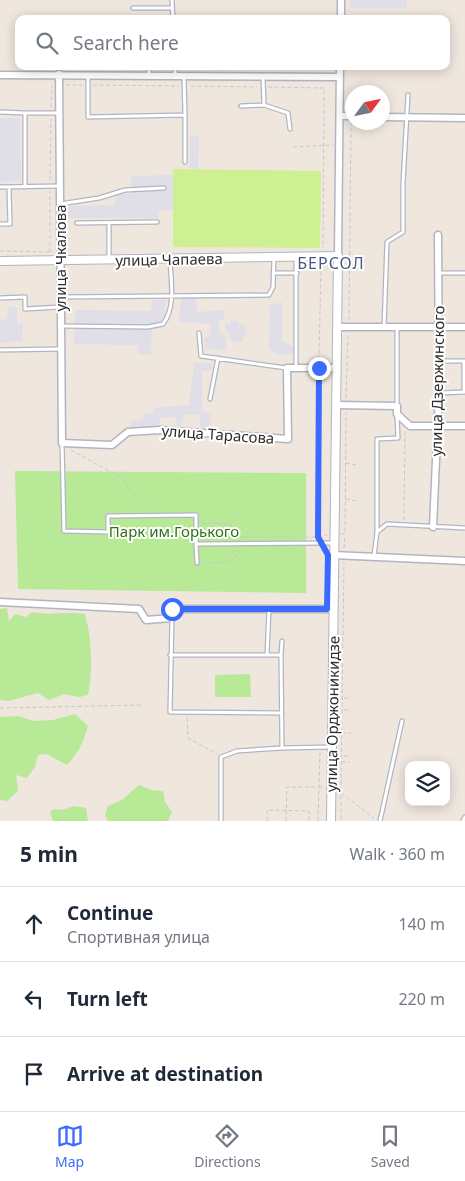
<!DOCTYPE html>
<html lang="en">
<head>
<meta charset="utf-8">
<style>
	:root { --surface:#fff; --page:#f6f6f7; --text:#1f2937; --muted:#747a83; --line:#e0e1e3; --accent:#3a6aff }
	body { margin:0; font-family:"Noto Sans",sans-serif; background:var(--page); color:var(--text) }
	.controls { position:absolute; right:15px; bottom:15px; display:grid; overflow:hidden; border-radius:10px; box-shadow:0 2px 12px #0003 }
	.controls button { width:45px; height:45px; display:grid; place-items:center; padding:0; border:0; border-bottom:1px solid var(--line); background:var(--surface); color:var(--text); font:25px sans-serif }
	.compass { position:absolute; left:345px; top:85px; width:45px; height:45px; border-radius:50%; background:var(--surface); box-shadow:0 2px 12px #0003; rotate:57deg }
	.stop { position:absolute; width:15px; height:15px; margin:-11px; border:4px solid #3a6aff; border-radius:50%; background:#fff }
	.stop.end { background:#3a6aff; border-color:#fff; box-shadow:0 1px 5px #0008 }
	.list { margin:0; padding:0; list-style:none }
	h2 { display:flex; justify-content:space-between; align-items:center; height:65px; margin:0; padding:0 20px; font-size:21px }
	h2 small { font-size:16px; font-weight:400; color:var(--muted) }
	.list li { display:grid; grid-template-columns:32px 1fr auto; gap:15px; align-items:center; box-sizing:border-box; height:75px; padding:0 20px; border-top:1px solid var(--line) }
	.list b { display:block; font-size:19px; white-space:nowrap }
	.list p { margin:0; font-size:16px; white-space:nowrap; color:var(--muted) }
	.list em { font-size:16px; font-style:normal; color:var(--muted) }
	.icon { flex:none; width:28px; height:28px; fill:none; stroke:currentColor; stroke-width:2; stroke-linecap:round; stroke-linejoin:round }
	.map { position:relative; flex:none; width:465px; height:821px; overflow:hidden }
	.search { position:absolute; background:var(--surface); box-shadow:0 2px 12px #0003; left:15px; right:15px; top:15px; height:55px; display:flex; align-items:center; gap:12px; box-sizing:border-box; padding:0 18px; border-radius:10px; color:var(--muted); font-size:19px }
	.sheet { height:290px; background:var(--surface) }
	nav { display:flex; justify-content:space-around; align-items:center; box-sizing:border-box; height:70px; border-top:1px solid var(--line); background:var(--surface); font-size:14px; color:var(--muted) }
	nav a { display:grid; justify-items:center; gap:2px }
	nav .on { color:var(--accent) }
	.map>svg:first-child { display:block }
	.industrial { fill:#e0dee7 }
	.green { fill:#b7e997 }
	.pitch { fill:#cef092 }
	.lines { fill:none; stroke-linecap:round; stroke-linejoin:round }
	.service-casing { stroke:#b2b5c1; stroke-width:5.5 }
	.minor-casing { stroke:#b2b5c1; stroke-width:9 }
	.tertiary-casing { stroke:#b2b5c1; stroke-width:10 }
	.path { stroke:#c8c8c8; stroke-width:1; stroke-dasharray:4 2.5; stroke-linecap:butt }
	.service { stroke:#fff; stroke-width:3 }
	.minor { stroke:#fff; stroke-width:6 }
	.tertiary { stroke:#fff; stroke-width:8 }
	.route { stroke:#3a6aff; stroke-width:6 }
	.labels { text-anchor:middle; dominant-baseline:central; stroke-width:4; stroke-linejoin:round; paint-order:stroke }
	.street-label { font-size:15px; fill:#2c2c2c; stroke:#fff }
	.park-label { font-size:15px; fill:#2d7016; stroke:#fff }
	.neighbourhood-label { font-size:16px; letter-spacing:1px; fill:#495681; stroke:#fff }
</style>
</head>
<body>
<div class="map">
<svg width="465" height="821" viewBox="0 0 465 821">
	<rect width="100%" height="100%" fill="#efe6de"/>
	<path class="industrial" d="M 350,0 L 407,0 L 407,8 L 350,7 Z
		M 0,118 L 20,118 L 21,181 L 0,182 Z
		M 190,136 L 199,136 L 198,169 L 189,168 Z
		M 173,175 L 174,210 L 159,211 L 158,218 L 67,218 L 69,206 L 114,205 L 117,195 L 131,194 L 131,176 Z
		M 181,298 L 196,299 L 197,312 L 224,310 L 224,319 L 219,321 L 220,334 L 226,336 L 226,350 L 205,349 L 204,338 L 209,337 L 211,324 L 179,322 Z
		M 152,300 L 165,300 L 165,327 L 152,327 L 151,355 L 138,354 L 138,345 L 74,344 L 75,310 L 151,311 Z
		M 282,302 L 282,341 L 293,347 L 293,355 L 277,354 L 269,349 L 270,305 Z
		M 8,307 L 17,307 L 17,324 L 23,323 L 22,341 L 0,343 L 0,320 L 7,319 Z
		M 231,321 L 238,321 L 239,324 L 245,325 L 246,335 L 243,337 L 243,342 L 233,342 L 225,328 L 226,323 L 230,324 Z
		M 194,363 L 212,363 L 212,370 L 202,371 L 202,410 L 211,414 L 209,427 L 200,427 L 200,415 L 184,415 L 182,425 L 177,426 L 176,417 L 160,418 L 159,430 L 130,430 L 131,421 L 142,420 L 145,414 L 152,413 L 154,408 L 189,405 Z"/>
	<path class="green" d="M 15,471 L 306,473 L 306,593 L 18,589 Z
		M 7,608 L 9,621 L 15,614 L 26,617 L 32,612 C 50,616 67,611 85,614 C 92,639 93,669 88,695 L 79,697 L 64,694 L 49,700 L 38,693 L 8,701 L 0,700 L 0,609 Z
		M 250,674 L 251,697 L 215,697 L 215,675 Z
		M 75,714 L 88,726 C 84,742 78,753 67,765 L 47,754 L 38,755 L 35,767 L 27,778 L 16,775 L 18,791 L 7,801 L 0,800 L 0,717 L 18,716 L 33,721 L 53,720 Z
		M 139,785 L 151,790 L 163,791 L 165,802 L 172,812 L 168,821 L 108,821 L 105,815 L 108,806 L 122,800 Z
		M 74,806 L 86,808 L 88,821 L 53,821 L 50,811 L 55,809 L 62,810 Z"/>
	<path class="pitch" d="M 173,169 L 321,171 L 320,248 L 173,247 Z"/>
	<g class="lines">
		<defs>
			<path id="service" d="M 172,0 L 173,19
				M 133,8 L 172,8
				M 149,66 L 149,75
				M 175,66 L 175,75
				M 88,75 L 88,117 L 185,115 L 184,77
				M 264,105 L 288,113 L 290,129
				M 241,106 L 264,105 L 263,77
				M 0,112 L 25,113 L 25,187
				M 25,113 L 59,113
				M 185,162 L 185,115
				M 0,187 L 59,186
				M 60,204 L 99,198 L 125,190 L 164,188
				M 77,223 L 157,222
				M 0,224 L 10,224 L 9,187
				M 109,224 L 109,259
				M 273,273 L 297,273
				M 438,273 L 465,273
				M 61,297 L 269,295 L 273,287 L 274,258
				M 0,298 L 25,297 L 25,309 L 60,307
				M 61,326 L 148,327 L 163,324 C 176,308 171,280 170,260
				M 384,328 L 387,242 L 403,232 L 403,183 L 408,95
				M 199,333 L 201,356 L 286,368
				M 0,350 L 60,349
				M 440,361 L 465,361
				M 464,361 L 464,392
				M 296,368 L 296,256
				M 439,393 L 465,392
				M 210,399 L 218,358
				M 397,405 L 397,328
				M 62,443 L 64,531 L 108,532 L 108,516 L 196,515 L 196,544 L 333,543
				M 377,532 L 377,439 L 398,438 L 397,416
				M 196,544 L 197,563
				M 374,556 L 377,532 L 387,524 L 465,528
				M 269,610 L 267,655 L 281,655 L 282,748 L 331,747
				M 172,618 L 170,712 L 281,713
				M 170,655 L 267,655
				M 281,655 L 282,641
				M 221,821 L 221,757 L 237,751 L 282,748
				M 380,821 L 402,721
				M 463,821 L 465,817"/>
			<path id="minor" d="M 341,19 L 341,0
				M 59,74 L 62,443 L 112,445 L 128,432 L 159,430 L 288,439 L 287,368 L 337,368
				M 0,75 L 340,77
				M 340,116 L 352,116
				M 382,117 L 465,118
				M 338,256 L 340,66
				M 337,327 L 465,327
				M 337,405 L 397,406 L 397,414 L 410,426 L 465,426
				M 433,527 L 439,393 L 438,235
				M 333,555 L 465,561
				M 0,602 L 139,609 L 146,620 L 172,618 L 172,609 L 333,609"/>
			<path id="tertiary" d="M 0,261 L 338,256 L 331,821"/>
		</defs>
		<use href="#service" class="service-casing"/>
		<use href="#minor" class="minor-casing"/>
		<use href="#tertiary" class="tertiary-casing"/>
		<path class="path" d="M 129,19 L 129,16 L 165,19
			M 66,85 L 82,85
			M 93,85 L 179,86
			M 191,86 L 257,87
			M 268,87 L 324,88 L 323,248
			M 51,107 L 52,85
			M 293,147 L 333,145
			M 50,180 L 51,119
			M 0,251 L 53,252
			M 50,252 L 50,191
			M 349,320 L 351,122
			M 319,360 L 321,264
			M 346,398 L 348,334
			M 71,450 L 122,478 L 131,492 L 156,510
			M 346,463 L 356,465
			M 346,499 L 356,501
			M 404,520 L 405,431
			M 202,524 C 217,523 236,520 240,538
			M 341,534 L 345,534 L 346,412
			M 201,537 L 318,537 L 327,535
			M 318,538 L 319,374
			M 344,548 L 345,535
			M 203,563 L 224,562 L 230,561 L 239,554 L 240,549
			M 344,698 L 351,698
			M 0,708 L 143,705
			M 344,710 L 351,710
			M 187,718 L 188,738 L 217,754
			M 342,733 L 351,733
			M 344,756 L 350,756
			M 342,762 L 350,762
			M 338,788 L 341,788 L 344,562
			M 341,789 L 341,821
			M 341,793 L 374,818
			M 267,821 L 267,810 L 309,811 L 309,821
			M 286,821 L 287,787 L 324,787
			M 318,821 L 320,752"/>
		<use href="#service" class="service"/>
		<use href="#minor" class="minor"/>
		<use href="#tertiary" class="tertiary"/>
	</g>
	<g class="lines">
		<path class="route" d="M 172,609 L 327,609 L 328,555 L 318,537 L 319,368"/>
	</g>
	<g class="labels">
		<g class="street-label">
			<text transform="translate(60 258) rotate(-90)">улица Чкалова</text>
			<text transform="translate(169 259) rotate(-1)">улица Чапаева</text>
			<text transform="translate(437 381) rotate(-89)">улица Дзержинского</text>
			<text transform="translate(218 434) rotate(4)">улица Тарасова</text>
			<text transform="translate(332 714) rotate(-89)">улица Орджоникидзе</text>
		</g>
		<g class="park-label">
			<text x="174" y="531">Парк им.Горького</text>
		</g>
		<g class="neighbourhood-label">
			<text x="331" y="263">БЕРСОЛ</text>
		</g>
	</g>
</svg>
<div class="controls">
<button><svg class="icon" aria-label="layers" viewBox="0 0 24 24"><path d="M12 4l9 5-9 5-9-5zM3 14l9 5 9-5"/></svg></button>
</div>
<svg class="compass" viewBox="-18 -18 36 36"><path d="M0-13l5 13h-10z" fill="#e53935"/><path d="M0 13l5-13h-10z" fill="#747a83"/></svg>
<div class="stop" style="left:172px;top:609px"></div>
<div class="stop end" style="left:319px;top:368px"></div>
<div class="search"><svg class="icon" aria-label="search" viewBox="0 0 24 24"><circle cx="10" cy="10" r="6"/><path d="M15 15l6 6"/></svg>Search here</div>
</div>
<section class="sheet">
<h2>5 min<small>Walk · 360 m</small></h2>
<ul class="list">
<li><svg class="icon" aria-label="ahead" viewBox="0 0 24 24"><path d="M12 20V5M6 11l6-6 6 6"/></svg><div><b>Continue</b><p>Спортивная улица</p></div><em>140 m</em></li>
<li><svg class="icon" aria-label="left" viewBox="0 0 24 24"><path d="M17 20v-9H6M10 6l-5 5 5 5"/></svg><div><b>Turn left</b></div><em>220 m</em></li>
<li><svg class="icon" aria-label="arrive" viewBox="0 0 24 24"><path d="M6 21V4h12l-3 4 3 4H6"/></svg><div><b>Arrive at destination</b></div></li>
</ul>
</section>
<nav>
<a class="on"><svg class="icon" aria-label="map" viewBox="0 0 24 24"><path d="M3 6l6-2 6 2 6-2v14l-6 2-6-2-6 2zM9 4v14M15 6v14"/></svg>Map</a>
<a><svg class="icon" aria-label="directions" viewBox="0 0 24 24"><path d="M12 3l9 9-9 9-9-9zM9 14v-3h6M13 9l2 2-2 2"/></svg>Directions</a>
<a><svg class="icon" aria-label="saved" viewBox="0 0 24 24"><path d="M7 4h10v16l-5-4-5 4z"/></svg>Saved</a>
</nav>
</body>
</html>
